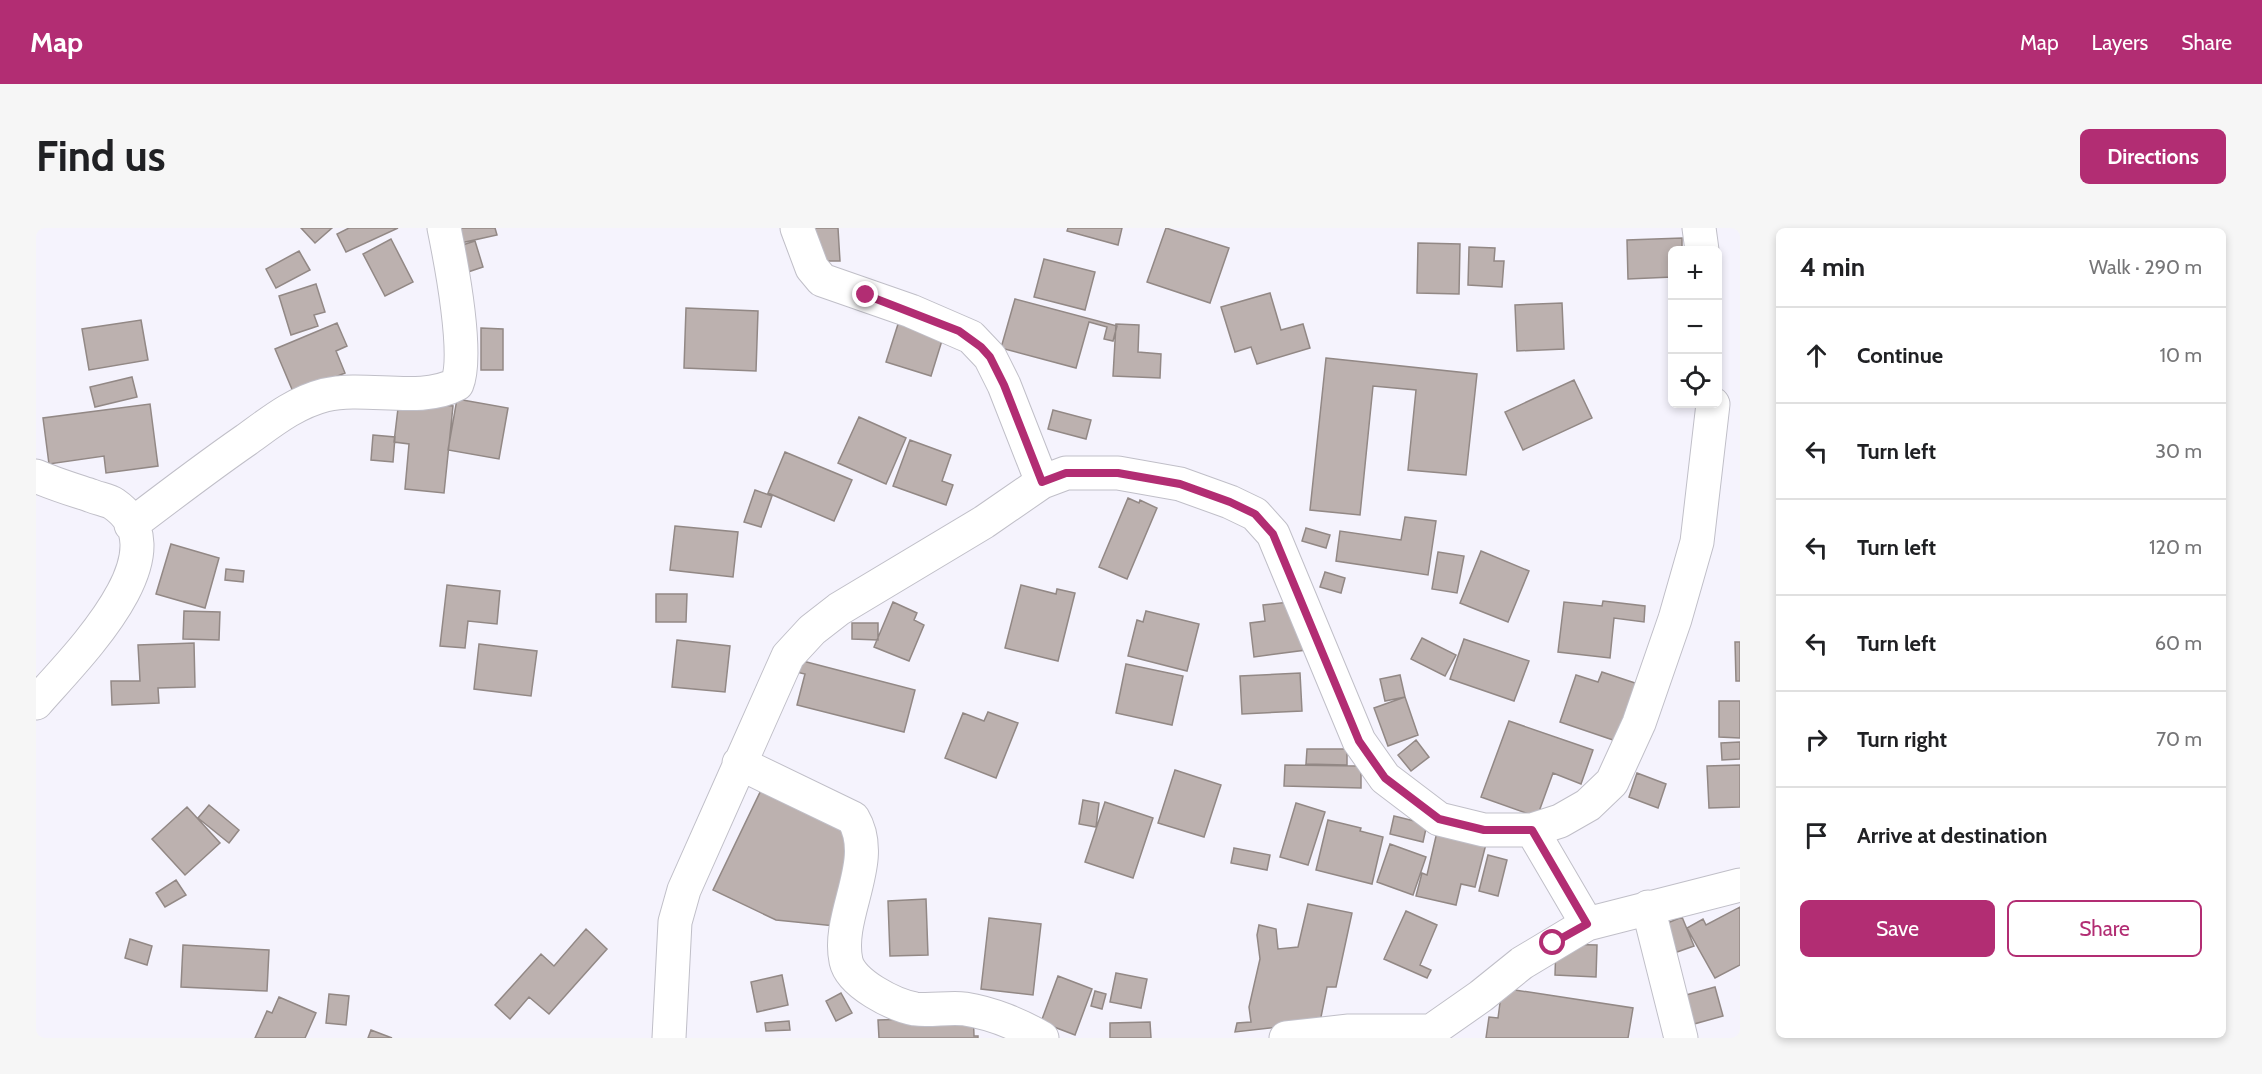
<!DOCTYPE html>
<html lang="en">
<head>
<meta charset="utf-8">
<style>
	:root { --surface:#fff; --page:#f6f6f6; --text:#202124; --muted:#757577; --line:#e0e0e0; --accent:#b22d73 }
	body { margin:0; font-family:Cabin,sans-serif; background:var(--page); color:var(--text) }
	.controls { position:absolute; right:18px; top:18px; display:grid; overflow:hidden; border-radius:9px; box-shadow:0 3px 9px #0003 }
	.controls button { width:54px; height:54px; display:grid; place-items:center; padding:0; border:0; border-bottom:2px solid var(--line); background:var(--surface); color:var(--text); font:30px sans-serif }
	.stop { position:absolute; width:18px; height:18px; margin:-14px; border:4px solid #b22d73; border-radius:50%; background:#fff }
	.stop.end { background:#b22d73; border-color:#fff; box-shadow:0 2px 6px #0008 }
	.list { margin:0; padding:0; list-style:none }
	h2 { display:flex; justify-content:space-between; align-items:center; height:78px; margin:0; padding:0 24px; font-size:26px }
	h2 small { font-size:20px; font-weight:400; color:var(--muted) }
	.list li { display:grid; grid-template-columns:39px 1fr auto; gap:18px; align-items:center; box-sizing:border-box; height:96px; padding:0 24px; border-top:2px solid var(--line) }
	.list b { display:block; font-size:22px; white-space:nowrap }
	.list em { font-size:20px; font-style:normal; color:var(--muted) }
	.actions { display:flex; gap:12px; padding:18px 24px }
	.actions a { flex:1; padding:14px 0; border:2px solid var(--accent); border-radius:9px; text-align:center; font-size:21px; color:var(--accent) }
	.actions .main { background:var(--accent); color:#fff }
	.icon { flex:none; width:33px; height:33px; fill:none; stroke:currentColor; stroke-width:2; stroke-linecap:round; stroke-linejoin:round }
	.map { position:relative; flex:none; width:1704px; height:810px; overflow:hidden; border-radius:9px }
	header { display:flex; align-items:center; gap:36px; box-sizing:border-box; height:84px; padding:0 30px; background:var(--accent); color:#fff }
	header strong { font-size:28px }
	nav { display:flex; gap:33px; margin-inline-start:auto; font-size:21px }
	.intro { display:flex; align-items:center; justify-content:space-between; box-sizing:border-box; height:144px; padding:0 36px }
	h1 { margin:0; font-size:42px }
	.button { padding:15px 27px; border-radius:9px; background:var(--accent); color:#fff; font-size:21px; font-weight:700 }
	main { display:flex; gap:36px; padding:0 36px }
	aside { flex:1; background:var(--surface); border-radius:9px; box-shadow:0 3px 9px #0003 }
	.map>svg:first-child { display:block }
	.building { fill:#bcb1af; stroke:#928885; stroke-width:1.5 }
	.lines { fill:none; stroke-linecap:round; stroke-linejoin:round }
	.minor-casing { stroke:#c0bfc8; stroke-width:35 }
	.minor { stroke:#fff; stroke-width:33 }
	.route { stroke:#b22d73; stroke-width:8 }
</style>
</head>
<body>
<header>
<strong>Map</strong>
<nav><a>Map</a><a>Layers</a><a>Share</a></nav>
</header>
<div class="intro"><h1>Find us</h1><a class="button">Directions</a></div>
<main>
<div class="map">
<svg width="1704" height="810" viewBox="0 0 1704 810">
	<rect width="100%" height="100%" fill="#f5f3fd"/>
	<path class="building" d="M 265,0 L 296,0 L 279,15 Z
		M 313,0 L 362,0 L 310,24 L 301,6 Z
		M 416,0 L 459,0 L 461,7 L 420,16 Z
		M 776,0 L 802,0 L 804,33 L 777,33 Z
		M 1032,0 L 1086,0 L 1082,17 L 1031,3 Z
		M 1130,0 L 1193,20 L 1174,75 L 1111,54 Z
		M 1646,10 L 1646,22 L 1636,22 L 1636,49 L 1592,51 L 1591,12 Z
		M 355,11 L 377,54 L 349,68 L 327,26 Z
		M 439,13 L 447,39 L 429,45 L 420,19 Z
		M 1382,15 L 1424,16 L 1423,66 L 1381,65 Z
		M 1433,19 L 1459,20 L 1458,33 L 1468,33 L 1466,59 L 1432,57 Z
		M 263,23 L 274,42 L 240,60 L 230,41 Z
		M 1008,31 L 1059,44 L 1049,82 L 998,69 Z
		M 280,56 L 289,84 L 278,87 L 282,98 L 255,107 L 243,68 Z
		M 1234,65 L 1245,102 L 1267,96 L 1274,120 L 1221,136 L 1215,119 L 1199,124 L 1185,79 Z
		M 979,71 L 1081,98 L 1077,113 L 1068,111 L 1071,99 L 1053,94 L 1040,140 L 965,120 Z
		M 1526,75 L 1528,121 L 1481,123 L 1479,77 Z
		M 650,80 L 722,83 L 720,143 L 648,140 Z
		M 105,92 L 112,132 L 53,142 L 46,101 Z
		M 863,93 L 908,106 L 895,148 L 850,134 Z
		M 301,95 L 311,118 L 300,123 L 309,145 L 258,166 L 239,121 Z
		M 1080,96 L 1103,97 L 1102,124 L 1125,126 L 1124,150 L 1077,148 Z
		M 445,100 L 467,101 L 467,142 L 445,142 Z
		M 1290,130 L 1441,146 L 1430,247 L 1372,242 L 1380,162 L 1337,158 L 1324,287 L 1274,282 Z
		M 96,149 L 101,169 L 59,179 L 54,159 Z
		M 1538,152 L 1556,190 L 1487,222 L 1469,184 Z
		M 421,171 L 472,180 L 463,231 L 412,222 Z
		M 363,172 L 417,178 L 408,265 L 369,261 L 373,216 L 358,214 Z
		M 114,176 L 122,238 L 70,245 L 68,228 L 13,236 L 7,190 Z
		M 1017,182 L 1055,192 L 1050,211 L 1012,201 Z
		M 823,189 L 870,210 L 850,256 L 802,235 Z
		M 337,207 L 359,209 L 357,234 L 335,232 Z
		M 874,212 L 915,227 L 906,253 L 917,257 L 910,277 L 857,258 Z
		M 749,224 L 816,252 L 798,293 L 732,265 Z
		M 719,262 L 736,268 L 725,299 L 708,294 Z
		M 1092,270 L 1103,275 L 1104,272 L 1121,280 L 1091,351 L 1063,339 Z
		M 1369,289 L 1400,293 L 1392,347 L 1300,333 L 1304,303 L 1365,312 Z
		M 639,298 L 702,304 L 697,349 L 634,342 Z
		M 1270,300 L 1294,307 L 1290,320 L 1266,313 Z
		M 135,316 L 183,330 L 169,380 L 120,366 Z
		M 1445,323 L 1493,343 L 1472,394 L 1424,375 Z
		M 1402,324 L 1428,328 L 1421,365 L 1396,361 Z
		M 190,341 L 208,343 L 207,354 L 189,352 Z
		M 1289,344 L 1309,350 L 1305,365 L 1284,359 Z
		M 411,357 L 464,363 L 461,396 L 432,393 L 429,420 L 404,418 Z
		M 985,357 L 1020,366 L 1021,361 L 1039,365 L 1022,433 L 969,420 Z
		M 620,366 L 651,366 L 650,394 L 620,394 Z
		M 1567,373 L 1609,378 L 1608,394 L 1578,390 L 1574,430 L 1522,424 L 1528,374 L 1566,378 Z
		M 857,374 L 881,385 L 878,392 L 888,397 L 873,433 L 838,419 Z
		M 1253,374 L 1256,394 L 1266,393 L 1270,422 L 1218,429 L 1214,395 L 1229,393 L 1227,377 Z
		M 148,383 L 184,384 L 183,412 L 147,411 Z
		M 1110,383 L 1163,396 L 1151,443 L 1092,428 L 1101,392 L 1107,394 Z
		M 816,395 L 842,395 L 842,412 L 816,411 Z
		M 1386,410 L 1420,427 L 1409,448 L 1375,431 Z
		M 1428,411 L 1493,433 L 1478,473 L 1414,451 Z
		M 641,412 L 694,418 L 689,464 L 636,459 Z
		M 1699,414 L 1704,414 L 1704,453 L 1700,453 Z
		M 158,415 L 159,459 L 122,460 L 123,475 L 76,477 L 75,453 L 104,453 L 102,417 Z
		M 443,416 L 501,423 L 495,468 L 438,461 Z
		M 759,431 L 879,462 L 868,504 L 761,477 L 769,446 L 756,443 Z
		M 1090,436 L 1147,448 L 1136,497 L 1080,485 Z
		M 1566,444 L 1602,456 L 1583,514 L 1524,494 L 1540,447 L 1562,454 Z
		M 1264,445 L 1266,483 L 1206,486 L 1204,448 Z
		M 1364,447 L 1369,469 L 1349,473 L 1344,451 Z
		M 1369,469 L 1382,507 L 1352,518 L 1338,480 Z
		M 1683,473 L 1704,473 L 1704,510 L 1683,509 Z
		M 952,484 L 982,495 L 960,550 L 909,530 L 927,485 L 948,493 Z
		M 1473,493 L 1557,522 L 1545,556 L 1517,545 L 1501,589 L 1445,569 Z
		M 1380,512 L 1393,529 L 1375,543 L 1362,527 Z
		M 1704,514 L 1704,531 L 1686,532 L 1685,515 Z
		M 1271,521 L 1311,521 L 1311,537 L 1270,536 Z
		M 1249,537 L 1325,538 L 1325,560 L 1248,558 Z
		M 1704,537 L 1704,579 L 1673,580 L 1671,538 Z
		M 1139,542 L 1185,557 L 1168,609 L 1122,595 Z
		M 1601,545 L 1630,556 L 1622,580 L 1593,569 Z
		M 728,556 L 823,597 L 809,699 L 740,692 L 677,662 Z
		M 1047,572 L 1063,575 L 1060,599 L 1043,596 Z
		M 1069,574 L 1117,590 L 1097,650 L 1049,634 Z
		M 1260,575 L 1289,584 L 1272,637 L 1244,629 Z
		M 173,577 L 203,602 L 193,615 L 162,590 Z
		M 151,579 L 184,615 L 149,647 L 116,611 Z
		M 1358,588 L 1391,596 L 1387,614 L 1354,606 Z
		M 1292,592 L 1325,600 L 1324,603 L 1347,609 L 1336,656 L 1280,642 Z
		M 1401,604 L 1450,616 L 1439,659 L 1425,656 L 1420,677 L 1380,668 L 1386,645 L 1391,647 Z
		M 1354,616 L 1390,629 L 1377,667 L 1341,654 Z
		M 1198,620 L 1234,627 L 1231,642 L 1195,635 Z
		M 1452,627 L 1471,632 L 1462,668 L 1443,663 Z
		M 140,652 L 150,667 L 129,679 L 120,665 Z
		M 890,671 L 892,727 L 854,728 L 852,673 Z
		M 1272,676 L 1316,685 L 1300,759 L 1291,759 L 1284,794 L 1199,804 L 1201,795 L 1215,794 L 1213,779 L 1224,731 L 1221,707 L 1223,697 L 1240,701 L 1242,721 L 1262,719 Z
		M 1704,679 L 1704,737 L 1679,750 L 1651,700 L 1667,691 L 1670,697 Z
		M 1370,683 L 1401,697 L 1384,737 L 1395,742 L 1391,750 L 1348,731 Z
		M 1646,689 L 1658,718 L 1641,724 L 1629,696 Z
		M 953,690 L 1005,696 L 997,767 L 945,761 Z
		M 550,701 L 571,721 L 513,786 L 493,769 L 474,791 L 459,777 L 505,726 L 518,738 Z
		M 94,711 L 116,718 L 111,737 L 89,730 Z
		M 1520,716 L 1561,717 L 1560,749 L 1519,747 Z
		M 147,717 L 233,722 L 231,763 L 145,759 Z
		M 1080,745 L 1111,751 L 1105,780 L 1074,774 Z
		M 746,747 L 752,777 L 721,784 L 715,754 Z
		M 1022,748 L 1056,761 L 1039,807 L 1005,794 Z
		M 1679,759 L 1687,788 L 1658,796 L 1650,767 Z
		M 1466,760 L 1597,780 L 1592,810 L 1450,810 L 1453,789 L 1462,790 Z
		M 1059,763 L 1070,766 L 1066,781 L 1055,778 Z
		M 805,765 L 816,785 L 800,793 L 790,773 Z
		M 293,766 L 313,768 L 310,797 L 290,795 Z
		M 243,769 L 280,785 L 269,810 L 219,810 L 231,783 L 236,785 Z
		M 937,781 L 938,808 L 942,808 L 942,810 L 843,810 L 842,792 L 874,791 Z
		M 753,793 L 754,802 L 730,803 L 729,795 Z
		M 1114,794 L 1115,810 L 1074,810 L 1074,795 Z
		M 335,802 L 356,810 L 332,810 Z"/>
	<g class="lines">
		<defs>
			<path id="minor" d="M 761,0 L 776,40 L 786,52 L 875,83 L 935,109 L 954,129 L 968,157 L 1006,254
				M 1663,0 L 1666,22
				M 0,248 C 18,256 38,262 56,268 C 63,271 72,272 78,276 C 150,325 33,436 0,475
				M 95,297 C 133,268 171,239 210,212 C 235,194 258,175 289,167 C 330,157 384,176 421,156 C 433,127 415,34 408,0
				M 703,535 L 817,590 C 843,633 800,687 810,733 C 815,756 858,777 879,781 C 895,783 913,779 929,781 C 955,785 984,797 1006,810
				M 1496,602 L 1551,696
				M 1612,679 L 1645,810
				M 633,810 L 639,694 L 648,662 L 752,428 L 776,402 L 803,381 L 948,294 L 1006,254 L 1030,245 L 1082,245 L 1144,256 L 1194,274 L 1219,286 L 1237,306 L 1323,513 L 1349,550 L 1403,591 L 1448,602 L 1496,602 L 1524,593 L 1552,577 L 1576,554 L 1603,495 L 1639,391 L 1661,314 L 1677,176
				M 1250,810 L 1313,803 L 1395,803 L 1445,768 L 1486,735 L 1551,696 L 1704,657"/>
		</defs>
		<use href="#minor" class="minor-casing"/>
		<use href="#minor" class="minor"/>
	</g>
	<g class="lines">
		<path class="route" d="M 830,67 L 923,103 L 945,119 L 954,129 L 968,157 L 1006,254 L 1030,245 L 1082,245 L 1144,256 L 1194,274 L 1219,286 L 1237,306 L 1323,513 L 1349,550 L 1403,591 L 1448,602 L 1496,602 L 1551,696 L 1517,715"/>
	</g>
</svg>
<div class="controls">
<button>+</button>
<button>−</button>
<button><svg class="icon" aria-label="locate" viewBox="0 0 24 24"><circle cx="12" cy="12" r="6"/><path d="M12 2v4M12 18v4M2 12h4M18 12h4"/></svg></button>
</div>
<div class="stop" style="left:1517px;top:715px"></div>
<div class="stop end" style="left:830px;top:67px"></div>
</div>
<aside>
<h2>4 min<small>Walk · 290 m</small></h2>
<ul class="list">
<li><svg class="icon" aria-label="ahead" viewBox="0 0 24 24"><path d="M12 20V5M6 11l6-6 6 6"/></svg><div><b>Continue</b></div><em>10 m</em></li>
<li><svg class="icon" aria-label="left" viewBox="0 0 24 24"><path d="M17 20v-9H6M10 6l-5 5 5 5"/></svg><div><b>Turn left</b></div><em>30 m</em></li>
<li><svg class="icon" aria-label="left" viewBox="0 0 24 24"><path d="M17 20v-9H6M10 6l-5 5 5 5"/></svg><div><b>Turn left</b></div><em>120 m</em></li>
<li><svg class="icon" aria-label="left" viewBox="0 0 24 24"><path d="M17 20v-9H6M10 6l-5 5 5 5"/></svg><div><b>Turn left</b></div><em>60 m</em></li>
<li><svg class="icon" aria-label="right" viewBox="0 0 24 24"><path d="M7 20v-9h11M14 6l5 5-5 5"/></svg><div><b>Turn right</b></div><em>70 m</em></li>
<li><svg class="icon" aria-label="arrive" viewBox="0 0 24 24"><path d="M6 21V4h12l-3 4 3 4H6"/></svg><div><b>Arrive at destination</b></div></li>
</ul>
<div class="actions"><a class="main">Save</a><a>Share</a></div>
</aside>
</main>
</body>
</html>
